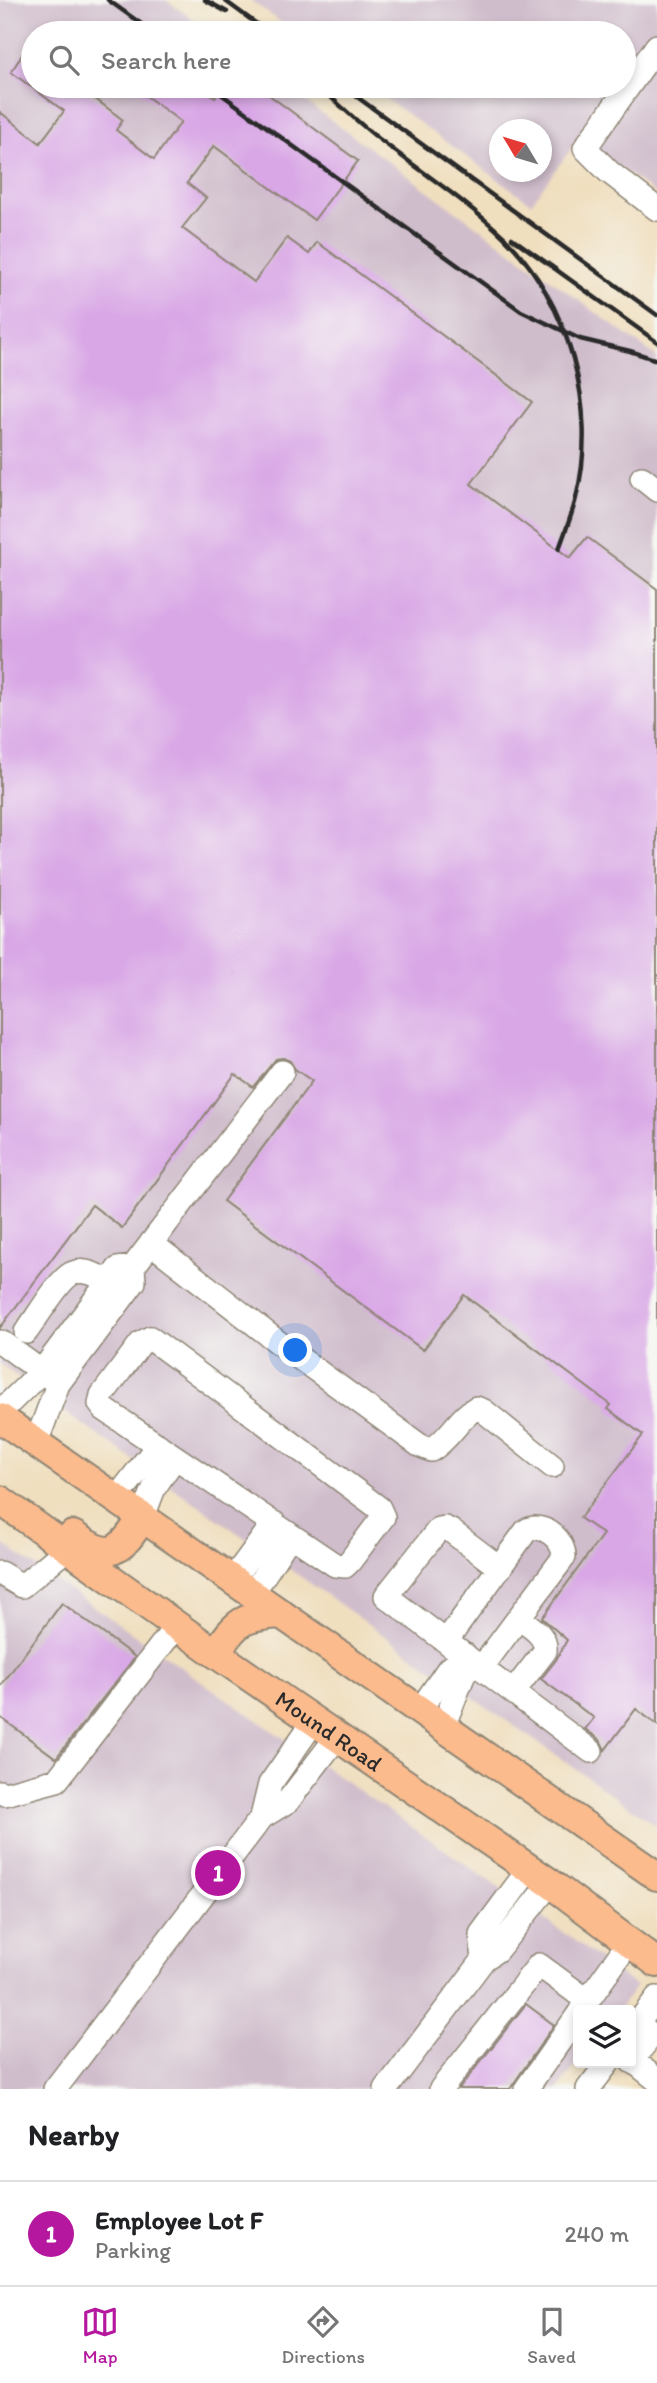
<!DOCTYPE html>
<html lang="en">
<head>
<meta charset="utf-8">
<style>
	:root { --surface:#fff; --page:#f6f6f6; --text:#202124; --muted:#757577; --line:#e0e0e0; --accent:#b5179e }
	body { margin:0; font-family:Itim,sans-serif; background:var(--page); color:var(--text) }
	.controls { position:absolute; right:21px; bottom:21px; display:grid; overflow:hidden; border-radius:7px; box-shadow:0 4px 10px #0003 }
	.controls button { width:63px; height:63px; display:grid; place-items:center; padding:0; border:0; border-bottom:2px solid var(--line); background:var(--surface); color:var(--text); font:35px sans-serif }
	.compass { position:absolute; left:489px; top:119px; width:63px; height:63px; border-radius:50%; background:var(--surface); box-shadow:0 4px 10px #0003; rotate:308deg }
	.you { position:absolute; left:296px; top:1351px; width:24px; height:24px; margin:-18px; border:5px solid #fff; border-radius:50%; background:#1a73e8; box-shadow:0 0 0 10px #1a73e833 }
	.badge { display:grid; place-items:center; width:46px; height:46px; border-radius:50%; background:var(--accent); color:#fff; font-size:23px; font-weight:700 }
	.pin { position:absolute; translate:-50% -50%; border:4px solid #fff; box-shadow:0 2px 7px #0006 }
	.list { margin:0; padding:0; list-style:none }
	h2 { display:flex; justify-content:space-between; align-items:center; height:91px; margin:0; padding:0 28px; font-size:30px }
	h2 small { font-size:23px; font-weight:400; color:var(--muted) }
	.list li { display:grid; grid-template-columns:46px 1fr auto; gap:21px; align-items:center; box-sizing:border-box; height:105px; padding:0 28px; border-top:2px solid var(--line) }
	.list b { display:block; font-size:26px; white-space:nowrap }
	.list p { margin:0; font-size:23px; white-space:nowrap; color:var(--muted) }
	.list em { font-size:23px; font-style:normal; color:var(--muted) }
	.icon { flex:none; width:38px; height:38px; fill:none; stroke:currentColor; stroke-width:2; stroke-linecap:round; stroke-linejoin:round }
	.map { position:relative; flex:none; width:657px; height:2089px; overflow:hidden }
	.search { position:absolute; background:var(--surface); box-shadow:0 4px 10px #0003; left:21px; right:21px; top:21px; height:77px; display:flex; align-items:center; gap:18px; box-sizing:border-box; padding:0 24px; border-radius:38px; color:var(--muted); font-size:26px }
	.sheet { height:196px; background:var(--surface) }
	nav { display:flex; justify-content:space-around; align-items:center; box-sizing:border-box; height:98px; border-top:2px solid var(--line); background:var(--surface); font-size:19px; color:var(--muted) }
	nav a { display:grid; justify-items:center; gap:4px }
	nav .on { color:var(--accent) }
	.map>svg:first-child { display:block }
	.industrial { fill:#d0bdcc; fill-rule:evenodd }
	.building { fill:#d9a7e6 }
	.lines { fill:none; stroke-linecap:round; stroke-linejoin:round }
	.minor-casing { stroke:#8e8575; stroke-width:26 }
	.major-casing { stroke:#8e8575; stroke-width:32 }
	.minor { stroke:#fff; stroke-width:23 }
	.major { stroke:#fbbb8d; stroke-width:28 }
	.rail { stroke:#2b2b2b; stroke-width:4.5 }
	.labels { text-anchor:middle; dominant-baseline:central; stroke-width:7; stroke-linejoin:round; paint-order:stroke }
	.street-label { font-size:23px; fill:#2b2b2b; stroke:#f6f6f2 }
</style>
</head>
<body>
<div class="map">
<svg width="657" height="2089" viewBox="0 0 657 2089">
	<rect width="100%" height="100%" fill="#f6f6f2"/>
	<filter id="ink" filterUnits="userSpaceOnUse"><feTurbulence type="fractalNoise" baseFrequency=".0143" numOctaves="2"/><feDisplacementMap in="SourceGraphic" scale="14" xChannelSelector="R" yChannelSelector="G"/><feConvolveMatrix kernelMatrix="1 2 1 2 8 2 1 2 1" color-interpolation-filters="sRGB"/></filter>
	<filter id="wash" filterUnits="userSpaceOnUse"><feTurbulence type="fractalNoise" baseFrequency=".00686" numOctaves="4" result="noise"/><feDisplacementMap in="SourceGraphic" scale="28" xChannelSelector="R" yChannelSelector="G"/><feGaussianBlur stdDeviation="1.57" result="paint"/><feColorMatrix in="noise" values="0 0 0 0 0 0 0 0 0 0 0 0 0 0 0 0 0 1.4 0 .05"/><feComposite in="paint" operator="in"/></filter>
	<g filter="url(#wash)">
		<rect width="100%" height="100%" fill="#f0dfbf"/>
		<path class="industrial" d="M 0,0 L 166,0 L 212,33 L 33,33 L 33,86 L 284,86 L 657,357 L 657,1826 L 59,1408 L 0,1364 Z
			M 250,0 L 657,0 L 657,195 L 579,138 L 531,203 L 368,86 L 624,86 L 624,33 L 296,33 ZM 500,130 L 542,130 L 542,172 L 500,172 Z
			M 0,1542 L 549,1922 L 636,1986 L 618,2010 L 578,2010 L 578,2063 L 558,2089 L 0,2089 Z"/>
		<g id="blocks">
			<path class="building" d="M 22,55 L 33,63 L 33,86 L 65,86 L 77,94 L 81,88 L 123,120 L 116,130 L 154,159 L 181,122 L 133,86 L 200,86 L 215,97 L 223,86 L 257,86 L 358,161 L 314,220 L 214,146 L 187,183 L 206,198 L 182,228 L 254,282 L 287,238 L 309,254 L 317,242 L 532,402 L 471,484 L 570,558 L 587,537 L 657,589 L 657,1725 L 636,1709 L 605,1750 L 600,1740 L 585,1729 L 594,1718 L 541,1679 L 556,1660 L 567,1640 L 542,1618 L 603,1534 L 580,1518 L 643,1435 L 608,1409 L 611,1405 L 464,1295 L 423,1350 L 223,1201 L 312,1081 L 295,1069 L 290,1061 L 283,1058 L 276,1059 L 253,1087 L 235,1074 L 122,1228 L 92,1205 L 0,1328 L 0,112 L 40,143 L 64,111 L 11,72 Z
				M 62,1603 L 135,1657 L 56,1758 L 0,1717 L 0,1687 Z
				M 526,2004 L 554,2025 L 510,2089 L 459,2089 Z"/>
		</g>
	</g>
	<g filter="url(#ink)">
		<use href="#blocks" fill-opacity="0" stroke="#8e8575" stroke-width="2"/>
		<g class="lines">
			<defs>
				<path id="minor" d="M 657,46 L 585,148 L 609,172 L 657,209
					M 642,478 L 657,490
					M 151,1243 L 283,1346 L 419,1445 L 431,1450 C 450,1439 458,1418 476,1408 L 484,1411 L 552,1466
					M 26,1332 C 36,1319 58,1281 71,1274 C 84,1267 98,1276 108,1282
					M 150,1338 L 379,1508 L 383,1517 L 350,1561 L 345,1566 L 335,1565 L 104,1409 L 100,1404 L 102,1395 L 141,1343 Z
					M 1,1342 L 53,1380
					M 0,1412 L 42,1371 L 118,1269 L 133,1267
					M 36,1443 L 58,1384 L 134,1282 L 133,1267 L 282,1072
					M 116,1499 L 158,1445
					M 143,1517 L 154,1488 L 175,1457
					M 500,1568 L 451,1531 L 445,1528 L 439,1529 L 386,1596 L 591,1751
					M 0,1573 L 22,1586 L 68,1548
					M 232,1580 L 274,1523
					M 252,1594 L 290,1536
					M 447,1640 L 526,1531 C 542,1521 564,1539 564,1557 L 482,1667
					M 514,1691 L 545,1651 C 547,1635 530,1627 519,1618
					M 420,1710 L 449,1668 L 461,1663 L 465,1655
					M 443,1727 L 464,1674 L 461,1663
					M 0,1792 L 5,1794 L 57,1780 L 177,1625
					M 262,1817 L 270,1784 L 314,1721
					M 484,1959 L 481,1934 L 529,1869
					M 581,2010 L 629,1942
					M 631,2032 L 657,1998
					M 632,2060 L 652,2035 L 637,2024
					M 631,2061 L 632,2060 L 657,2080
					M 55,2089 L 262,1817 L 288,1801 L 337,1737
					M 386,2089 L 484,1959 L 497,1950 L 550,1883
					M 441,2089 L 539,1965 L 588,2001
					M 526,2089 L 578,2015
					M 588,2089 L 608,2063"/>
				<g id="major">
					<path d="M 0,1418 L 657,1876"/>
					<path id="s1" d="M 0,1500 L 215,1653 L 550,1883 L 657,1963"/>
					<path d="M 73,1535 C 112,1562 119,1553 143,1517"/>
					<path d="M 215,1653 C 239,1620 241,1617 281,1614"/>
				</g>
			</defs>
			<use href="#minor" class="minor-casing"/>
			<use href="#major" class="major-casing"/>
			<use href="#minor" class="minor"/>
			<use href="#major" class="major"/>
			<path class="rail" d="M 108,0 L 154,33
				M 205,0 L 227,12
				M 224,0 L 269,33
				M 210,86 L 521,311 L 580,339 L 630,351 L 657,360
				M 318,86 C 337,102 355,120 374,135 C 417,169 464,199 504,237 C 569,301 599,410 576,498 C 572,515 565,532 559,549
				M 342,86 L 657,315
				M 512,238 L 657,342"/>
		</g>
	</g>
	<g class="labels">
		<g class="street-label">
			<text stroke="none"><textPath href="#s1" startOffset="402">Mound Road</textPath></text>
		</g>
	</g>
</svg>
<div class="controls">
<button><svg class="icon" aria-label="layers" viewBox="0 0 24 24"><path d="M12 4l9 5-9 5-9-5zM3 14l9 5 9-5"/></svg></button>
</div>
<svg class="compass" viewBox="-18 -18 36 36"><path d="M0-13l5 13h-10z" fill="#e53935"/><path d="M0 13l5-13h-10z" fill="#757577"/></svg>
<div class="you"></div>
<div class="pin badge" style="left:218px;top:1873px">1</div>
<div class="search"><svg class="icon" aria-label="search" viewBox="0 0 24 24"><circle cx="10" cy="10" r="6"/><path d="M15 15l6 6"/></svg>Search here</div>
</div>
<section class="sheet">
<h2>Nearby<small></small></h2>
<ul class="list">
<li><span class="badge">1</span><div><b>Employee Lot F</b><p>Parking</p></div><em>240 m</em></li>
</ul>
</section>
<nav>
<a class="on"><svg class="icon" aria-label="map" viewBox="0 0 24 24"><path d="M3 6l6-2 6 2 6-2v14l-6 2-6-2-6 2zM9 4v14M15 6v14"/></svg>Map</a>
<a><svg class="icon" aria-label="directions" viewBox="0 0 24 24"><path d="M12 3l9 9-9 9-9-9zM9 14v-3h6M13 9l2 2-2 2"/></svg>Directions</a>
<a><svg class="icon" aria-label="saved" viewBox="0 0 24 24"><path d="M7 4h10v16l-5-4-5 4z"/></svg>Saved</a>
</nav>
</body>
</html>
